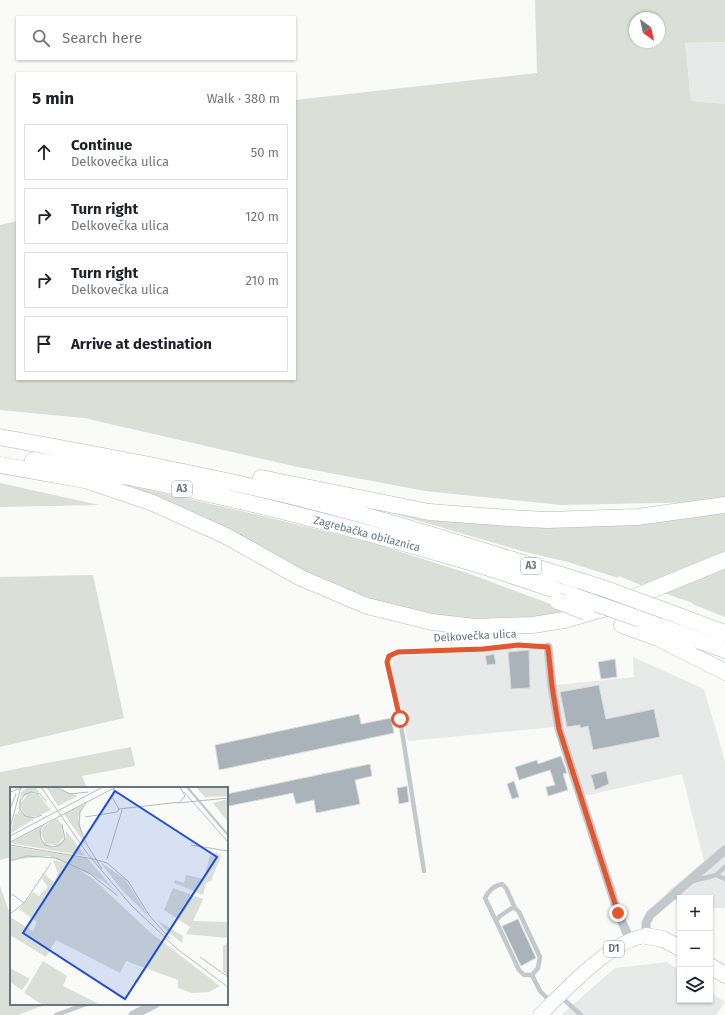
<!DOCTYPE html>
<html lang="en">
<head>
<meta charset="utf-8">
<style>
	:root { --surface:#fff; --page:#f6f6f6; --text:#202124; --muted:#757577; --line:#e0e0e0 }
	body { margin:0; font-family:"Fira Sans",sans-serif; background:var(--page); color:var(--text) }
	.controls { position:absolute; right:12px; bottom:12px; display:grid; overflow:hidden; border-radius:0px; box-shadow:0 1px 3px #0004 }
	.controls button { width:36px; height:36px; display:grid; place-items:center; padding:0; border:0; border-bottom:1px solid var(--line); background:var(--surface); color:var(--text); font:20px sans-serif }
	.compass { position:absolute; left:629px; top:12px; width:36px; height:36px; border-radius:50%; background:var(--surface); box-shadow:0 1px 3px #0004; rotate:147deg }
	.stop { position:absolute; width:12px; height:12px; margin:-9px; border:3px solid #e4572e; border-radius:50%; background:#fff }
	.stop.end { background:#e4572e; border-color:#fff; box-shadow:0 1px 4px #0008 }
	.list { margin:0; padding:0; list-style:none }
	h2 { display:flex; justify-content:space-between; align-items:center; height:52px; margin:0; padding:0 16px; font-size:17px }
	h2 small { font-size:13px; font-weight:400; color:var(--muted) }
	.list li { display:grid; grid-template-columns:26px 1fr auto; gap:12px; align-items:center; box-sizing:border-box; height:56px; margin:0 8px 8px; padding:0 8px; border:1px solid var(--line); border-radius:0px }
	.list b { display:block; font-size:15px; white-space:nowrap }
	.list p { margin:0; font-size:13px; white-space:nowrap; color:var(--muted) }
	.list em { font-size:13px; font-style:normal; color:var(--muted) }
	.icon { flex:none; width:22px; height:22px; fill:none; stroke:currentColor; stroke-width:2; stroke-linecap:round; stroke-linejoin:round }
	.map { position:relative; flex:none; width:725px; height:1015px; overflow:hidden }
	.search { position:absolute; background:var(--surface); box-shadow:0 1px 3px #0004; left:16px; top:16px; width:280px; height:44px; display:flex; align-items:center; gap:10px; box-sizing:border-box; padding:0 14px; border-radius:0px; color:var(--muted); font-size:15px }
	.panel { position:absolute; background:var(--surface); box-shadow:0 1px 3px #0004; left:16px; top:72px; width:280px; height:308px; border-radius:0px }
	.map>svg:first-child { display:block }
	.built { fill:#e8e9e9 }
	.green { fill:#dadfd7; fill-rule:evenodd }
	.building { fill:#aab3b9; stroke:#dcdcda }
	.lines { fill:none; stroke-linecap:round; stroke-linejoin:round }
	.primary-casing { stroke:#b5babe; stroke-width:15 }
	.highway-casing { stroke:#b4b9bd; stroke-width:17 }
	.lane { stroke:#c3c8cc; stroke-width:4.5 }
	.street { stroke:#c3c8cc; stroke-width:9 }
	.primary { stroke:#fff; stroke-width:14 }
	.highway { stroke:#fff; stroke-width:16 }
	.highway-bridge-casing { stroke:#b4b9bd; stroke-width:17; stroke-linecap:butt }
	.highway-bridge { stroke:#fff; stroke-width:16 }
	.route { stroke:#e4572e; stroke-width:5 }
	.labels { text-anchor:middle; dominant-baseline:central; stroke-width:4; stroke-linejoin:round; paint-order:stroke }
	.shield { fill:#fff; stroke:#939fa8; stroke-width:1 }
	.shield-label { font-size:10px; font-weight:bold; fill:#657683 }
	.street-label { font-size:11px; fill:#657683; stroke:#fff }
	.inset-river { fill:none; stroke:#bbc7cb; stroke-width:2 }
	.inset-road { fill:none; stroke:#b5bdc2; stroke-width:1 }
	.view { fill:#1d4ed8; fill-opacity:0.15; stroke:#1d4ed8; stroke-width:2 }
	.inset-edge { fill:none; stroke:#657683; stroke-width:2 }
</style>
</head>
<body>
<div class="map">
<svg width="725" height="1015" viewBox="0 0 725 1015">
	<rect width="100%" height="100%" fill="#fafaf8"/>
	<path class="built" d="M 725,42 L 725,104 L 691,101 L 685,43 Z
		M 527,647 L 543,649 L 554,727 L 408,741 L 392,669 L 393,661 L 398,656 L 449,654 Z
		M 633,657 L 704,689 L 725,761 L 725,908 L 710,908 L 710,898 L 680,898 L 680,901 L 677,902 L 667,892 L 704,861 L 682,774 L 584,796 L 565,731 L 558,703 L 556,685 L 634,677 Z
		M 667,962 L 680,971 L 680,1000 L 710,1000 L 710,992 L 725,1002 L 716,1015 L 561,1015 L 615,968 Z"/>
	<path class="green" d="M 535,0 L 725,0 L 725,42 L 685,43 L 691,101 L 725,104 L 725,498 L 704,502 L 561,505 L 425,491 L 298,467 L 84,418 L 0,410 L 0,225 L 17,221 L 17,379 L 295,379 L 295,100 L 537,73 ZM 635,18 L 659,18 L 659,42 L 635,42 Z
		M 0,483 L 99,505 L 0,507 Z
		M 136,487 L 233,509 L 369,542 L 470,574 L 572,612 L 539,618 L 490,621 L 424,615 L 351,594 L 134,488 Z
		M 382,510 L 423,515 L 725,511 L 725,554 L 648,588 L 619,576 L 618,578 L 568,562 L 525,552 Z
		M 725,565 L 725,617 L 692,604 L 693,603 L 663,593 Z
		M 93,575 L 124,718 L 0,747 L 0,577 Z
		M 131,747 L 135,766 L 82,776 L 87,788 L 11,788 L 11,857 L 0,860 L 0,772 Z
		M 0,886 L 11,917 L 11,1004 L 41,1004 L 42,1006 L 18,1015 L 0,1015 Z"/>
	<path class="building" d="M 529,650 L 530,688 L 511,689 L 508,652 Z
		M 494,654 L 496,664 L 487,665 L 485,656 Z
		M 615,659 L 617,677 L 601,679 L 598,662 Z
		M 599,685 L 606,719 L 654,709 L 660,737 L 593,750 L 588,726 L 580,728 L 580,725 L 567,727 L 560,692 Z
		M 359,714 L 361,724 L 391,718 L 394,733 L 219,770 L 215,745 Z
		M 561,756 L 567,773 L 563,774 L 568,790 L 548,796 L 546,787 L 555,785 L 550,770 L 519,780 L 515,767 L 537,760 L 538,764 Z
		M 370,764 L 372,776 L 355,780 L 360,804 L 316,813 L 314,800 L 296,804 L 293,793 L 229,806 L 227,794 Z
		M 606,771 L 609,784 L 595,790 L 591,775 Z
		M 514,781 L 519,797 L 512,799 L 507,784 Z
		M 407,786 L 409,802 L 399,804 L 397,788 Z
		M 518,919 L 536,958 L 521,966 L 502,926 Z"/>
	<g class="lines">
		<defs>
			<path id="primary" d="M 540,1015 C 564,991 613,939 646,936"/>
			<path id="highway" d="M 0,437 C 96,455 192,472 287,495 C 393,521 496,555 600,587
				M 33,460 C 176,482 318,518 456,558 C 496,569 535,584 574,596
				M 0,465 L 85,480 L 153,503 L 226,536 L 301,578 L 367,606 L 432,622 L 475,627 L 533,625 L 564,620 L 610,607 L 725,560
				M 261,478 L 429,512 L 509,518 L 547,520 L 637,517 L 725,505
				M 666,611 L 725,633
				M 643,620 L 725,650
				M 622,625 L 658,638 L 725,672
				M 646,936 L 663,939 L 680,948
				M 710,966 L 725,975"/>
		</defs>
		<use href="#primary" class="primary-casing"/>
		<use href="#highway" class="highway-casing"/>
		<path class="lane" d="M 424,871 L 400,719 L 387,662 L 389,656 L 398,652 L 483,649 L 518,645 L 548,647
			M 716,875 L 725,867
			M 693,881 L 716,875 L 725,879
			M 512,908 L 515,908 L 519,912 L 540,957 L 538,968 L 532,975 L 524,975 L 519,970 L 496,921 L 500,916 Z
			M 496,921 L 485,898 C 488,891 495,885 502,884 L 506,888 L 515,908
			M 532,975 L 540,991 L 551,1002
			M 561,997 L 581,1015
			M 56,1015 L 86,1004"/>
		<path class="street" d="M 548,647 L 552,686 L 559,729 L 618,913 L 630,940
			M 646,936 L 646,923 L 650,915 L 725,850
			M 133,1015 L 155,1004"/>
		<use href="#primary" class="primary"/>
		<use href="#highway" class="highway"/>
		<defs>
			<path id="highway-bridge" d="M 600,587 L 666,611
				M 574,596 L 640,619
				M 558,601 L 586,612"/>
		</defs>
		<use href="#highway-bridge" class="highway-bridge-casing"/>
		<use href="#highway-bridge" class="highway-bridge"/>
	</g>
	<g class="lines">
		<path class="route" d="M 400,719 L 387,662 L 389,656 L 398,652 L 483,649 L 518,645 L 548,647 L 552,686 L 559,729 L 618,913"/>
	</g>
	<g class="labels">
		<g class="shield">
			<rect x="172" y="481" width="20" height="16" rx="3"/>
			<rect x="521" y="558" width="20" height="16" rx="3"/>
			<rect x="604" y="941" width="20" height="16" rx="3"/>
		</g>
		<g class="shield-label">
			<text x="182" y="489">A3</text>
			<text x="531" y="566">A3</text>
			<text x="614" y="949">D1</text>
		</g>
		<g class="street-label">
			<text transform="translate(367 534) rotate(15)">Zagrebačka obilaznica</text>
			<text transform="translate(475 636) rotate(-3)">Delkovečka ulica</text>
		</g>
	</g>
	<g transform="translate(10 787)">
		<rect width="218" height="218" fill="#fafaf8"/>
		<path d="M 18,0 L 26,0 L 30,7 L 27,5 L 11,10 L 10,24 L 24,32 L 0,47 L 5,27 L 8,27 L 11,5 ZM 36,0 L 44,0 L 68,9 L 48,19 ZM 186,0 L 218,0 L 218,9 L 195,10 ZM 18,7 L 28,7 L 41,23 L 28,29 L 20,30 L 13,25 L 10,17 ZM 218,12 L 218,35 L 203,16 ZM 74,17 L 68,31 L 76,58 L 54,27 ZM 47,31 L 52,38 L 54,50 L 47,58 L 35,57 L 31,45 L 34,39 ZM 31,39 L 31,54 L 44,61 L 56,50 L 56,44 L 76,69 L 0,56 ZM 0,59 L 77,71 L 107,106 L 92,93 L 39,69 L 0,73 ZM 206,65 L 211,69 L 201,94 L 196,96 L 193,108 L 164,96 L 165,93 L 174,96 L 176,88 L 194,92 L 200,68 L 204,69 ZM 43,73 L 62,78 L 82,91 L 141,146 L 210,199 L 199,205 L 182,206 L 168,201 L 168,193 L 116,174 L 110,186 L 46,153 L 36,170 L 0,148 L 0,130 L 23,144 L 27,135 L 9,122 L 23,105 L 29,109 L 38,100 L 32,92 L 34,87 L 44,95 L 48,87 ZM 90,75 L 115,92 L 139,130 L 112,103 ZM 163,101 L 193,112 L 183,134 L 218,135 L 218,151 L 176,147 L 180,140 L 154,123 ZM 147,133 L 173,149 L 172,156 L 156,143 ZM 218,155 L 218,189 L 213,185 L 213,159 ZM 33,174 L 57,189 L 53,199 L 91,218 L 33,218 L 14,206 ZM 0,181 L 20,192 L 12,203 L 0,195 Z" fill="#dadfd7"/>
		<path class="inset-river" d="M 177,0 L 218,48"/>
		<path class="inset-road" d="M 31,0 L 77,66 L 120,117 L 166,161 L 218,200M 46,0 L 60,7 L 78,5M 104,1 L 102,10 L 109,22M 0,5 L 15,0M 174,5 L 218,55M 76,16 L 70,25 L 69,38 L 76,56 L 92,82M 168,16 L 218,11M 0,22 L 6,7M 109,22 L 170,15 L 175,9 L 170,0M 32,28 L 24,31 L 15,29 L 10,22 L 10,14 L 15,7 L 21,5 L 30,7 L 36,14M 75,30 L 107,25 L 109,22M 34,37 L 30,43 L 31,52 L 35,58 L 43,60 L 50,58 L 55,52 L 52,37M 0,41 L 11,0M 0,49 L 93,0M 0,55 L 106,0M 0,58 L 84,72 L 97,76 L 118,94 L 139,128 L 160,152M 181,58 L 218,64M 97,72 L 112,23M 0,74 L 17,69 L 46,71 L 79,86 L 108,109M 2,107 L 14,116 L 41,76M 0,127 L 14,116M 190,170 L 218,190"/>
		<path class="view" d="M 105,4 L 207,70 L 115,212 L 13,146 Z"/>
		<rect width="218" height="218" class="inset-edge"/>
	</g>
</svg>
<div class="controls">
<button>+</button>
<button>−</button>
<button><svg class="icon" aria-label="layers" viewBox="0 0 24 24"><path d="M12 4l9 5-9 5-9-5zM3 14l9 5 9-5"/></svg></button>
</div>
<svg class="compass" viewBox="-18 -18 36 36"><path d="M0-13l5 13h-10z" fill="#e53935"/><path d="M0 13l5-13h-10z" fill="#757577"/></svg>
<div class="stop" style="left:400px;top:719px"></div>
<div class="stop end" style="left:618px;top:913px"></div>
<div class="search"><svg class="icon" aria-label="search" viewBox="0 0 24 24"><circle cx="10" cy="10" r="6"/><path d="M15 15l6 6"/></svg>Search here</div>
<section class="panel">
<h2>5 min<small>Walk · 380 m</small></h2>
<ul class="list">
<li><svg class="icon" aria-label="ahead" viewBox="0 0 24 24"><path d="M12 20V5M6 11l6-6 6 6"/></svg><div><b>Continue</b><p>Delkovečka ulica</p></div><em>50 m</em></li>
<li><svg class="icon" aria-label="right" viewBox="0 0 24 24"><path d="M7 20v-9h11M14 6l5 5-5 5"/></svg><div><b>Turn right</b><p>Delkovečka ulica</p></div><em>120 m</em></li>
<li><svg class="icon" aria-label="right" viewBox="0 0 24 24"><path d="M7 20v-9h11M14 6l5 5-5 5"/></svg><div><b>Turn right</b><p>Delkovečka ulica</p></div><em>210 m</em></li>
<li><svg class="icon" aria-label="arrive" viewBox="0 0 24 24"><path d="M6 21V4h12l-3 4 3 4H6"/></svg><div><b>Arrive at destination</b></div></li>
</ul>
</section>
</div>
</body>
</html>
